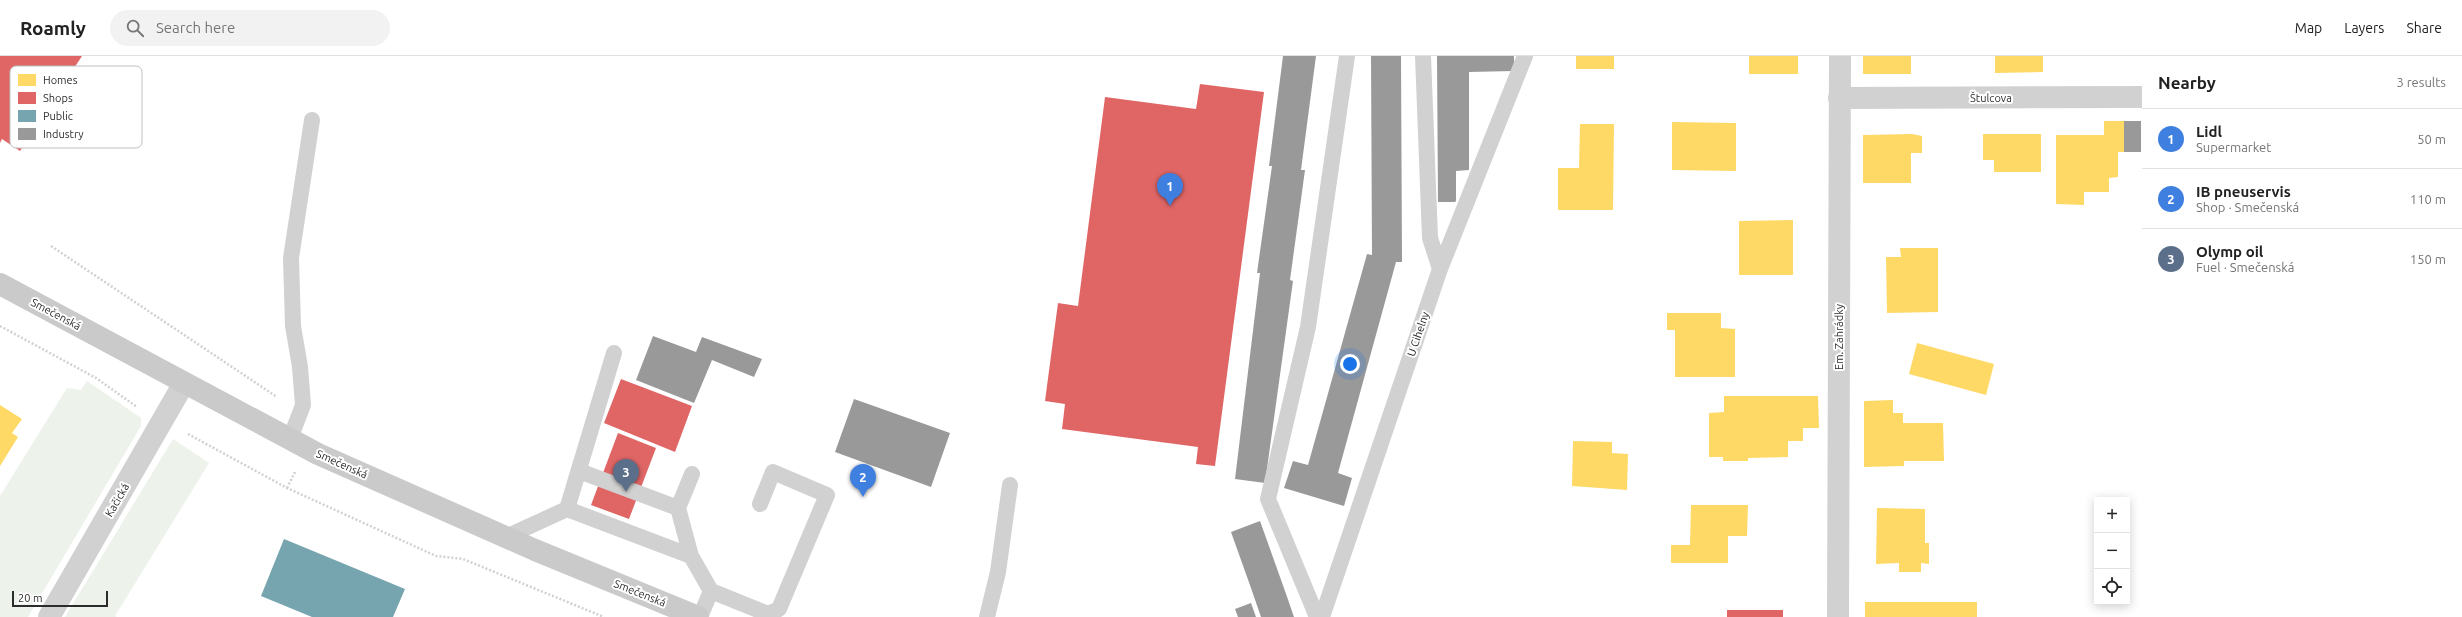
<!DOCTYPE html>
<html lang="en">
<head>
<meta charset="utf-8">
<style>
	:root { --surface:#fff; --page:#f2f2f2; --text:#222; --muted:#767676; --line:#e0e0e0; --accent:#d93025 }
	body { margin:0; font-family:Ubuntu,sans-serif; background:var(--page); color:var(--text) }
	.controls { position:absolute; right:12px; bottom:12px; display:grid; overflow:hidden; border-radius:0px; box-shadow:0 2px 10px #0003 }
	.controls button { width:36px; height:36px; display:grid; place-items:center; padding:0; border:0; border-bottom:1px solid var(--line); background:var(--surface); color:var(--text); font:20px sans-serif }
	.scale { position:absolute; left:12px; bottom:10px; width:96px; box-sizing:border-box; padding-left:4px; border:2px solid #2c2c2c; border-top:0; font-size:11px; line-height:14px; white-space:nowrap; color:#2c2c2c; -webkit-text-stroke:3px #fff; paint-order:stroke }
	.you { position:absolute; left:1350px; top:308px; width:14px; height:14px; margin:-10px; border:3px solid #fff; border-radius:50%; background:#1a73e8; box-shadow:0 0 0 6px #1a73e833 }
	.badge { display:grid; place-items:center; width:26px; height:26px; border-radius:50%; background:var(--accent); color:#fff; font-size:13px; font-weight:700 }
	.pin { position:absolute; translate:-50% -33px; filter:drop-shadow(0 1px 2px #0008) }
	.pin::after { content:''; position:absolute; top:21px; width:14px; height:12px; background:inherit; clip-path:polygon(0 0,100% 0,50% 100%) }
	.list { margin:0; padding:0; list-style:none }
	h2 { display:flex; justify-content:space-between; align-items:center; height:52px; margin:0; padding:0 16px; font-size:17px }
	h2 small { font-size:13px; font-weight:400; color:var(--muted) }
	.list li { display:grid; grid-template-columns:26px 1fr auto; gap:12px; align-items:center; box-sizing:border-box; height:60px; padding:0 16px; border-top:1px solid var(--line) }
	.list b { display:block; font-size:15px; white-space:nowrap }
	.list p { margin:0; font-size:13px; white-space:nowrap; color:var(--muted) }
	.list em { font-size:13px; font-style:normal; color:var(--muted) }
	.icon { flex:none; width:22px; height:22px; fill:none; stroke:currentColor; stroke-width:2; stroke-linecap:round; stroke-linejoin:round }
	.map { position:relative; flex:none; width:2142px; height:561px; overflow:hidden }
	header { display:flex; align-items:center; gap:24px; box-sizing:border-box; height:56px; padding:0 20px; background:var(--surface); border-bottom:1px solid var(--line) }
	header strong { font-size:19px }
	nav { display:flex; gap:22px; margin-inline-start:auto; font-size:14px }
	.search { width:280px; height:36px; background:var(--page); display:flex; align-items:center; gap:10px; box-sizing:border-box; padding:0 14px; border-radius:22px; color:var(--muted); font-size:15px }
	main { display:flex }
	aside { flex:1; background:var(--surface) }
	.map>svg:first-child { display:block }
	.green { fill:#edf2eb }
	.homes { fill:#ffd966 }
	.shops { fill:#e06666 }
	.public { fill:#76a5af }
	.industry { fill:#999 }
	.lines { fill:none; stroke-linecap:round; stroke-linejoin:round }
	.path { stroke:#d1d1d1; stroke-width:2.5; stroke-dasharray:2 2; stroke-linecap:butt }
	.lane { stroke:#d1d1d1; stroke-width:16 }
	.street { stroke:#d1d1d1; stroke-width:22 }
	.secondary { stroke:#cacaca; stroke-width:22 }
	.labels { text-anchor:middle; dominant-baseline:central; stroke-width:4; stroke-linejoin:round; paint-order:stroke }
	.street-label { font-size:11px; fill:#2c2c2c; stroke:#fff }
	.key { fill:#fff; stroke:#c0c0c0; stroke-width:1 }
	.key-label { font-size:11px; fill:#2c2c2c }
</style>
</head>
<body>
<header>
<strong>Roamly</strong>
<div class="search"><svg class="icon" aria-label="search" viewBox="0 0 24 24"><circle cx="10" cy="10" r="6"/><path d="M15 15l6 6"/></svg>Search here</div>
<nav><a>Map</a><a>Layers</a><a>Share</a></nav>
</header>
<main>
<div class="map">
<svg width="2142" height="561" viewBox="0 0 2142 561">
	<rect width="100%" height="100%" fill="#fff"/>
	<path class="green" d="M 87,325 L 141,362 L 141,370 L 28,561 L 0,561 L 0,440 L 67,332 L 81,334 Z
		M 173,383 L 209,407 L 115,560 L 117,561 L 65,561 Z"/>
	<path class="homes" d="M 1576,0 L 1614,0 L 1614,13 L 1576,13 Z
		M 1749,0 L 1798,0 L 1798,18 L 1749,18 Z
		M 1863,0 L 1911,0 L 1911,18 L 1863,18 Z
		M 1995,0 L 2043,0 L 2043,16 L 1995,17 Z
		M 2104,65 L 2124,65 L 2124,96 L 2118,96 L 2118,121 L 2109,122 L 2109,136 L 2084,136 L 2084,149 L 2056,148 L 2056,79 L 2104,79 Z
		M 1672,66 L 1736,67 L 1736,115 L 1672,114 Z
		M 1580,68 L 1614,68 L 1613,154 L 1558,154 L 1558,112 L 1579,112 Z
		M 1912,78 L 1922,80 L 1922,97 L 1911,97 L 1911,127 L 1863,127 L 1863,79 Z
		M 1983,78 L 2041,78 L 2041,116 L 1994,116 L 1994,104 L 1983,104 Z
		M 1793,164 L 1793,219 L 1739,219 L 1739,165 Z
		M 1900,192 L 1938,192 L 1938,256 L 1887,257 L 1886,201 L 1901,201 Z
		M 1667,257 L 1721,257 L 1721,272 L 1735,273 L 1735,321 L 1675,321 L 1675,274 L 1667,274 Z
		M 1917,287 L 1994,308 L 1986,339 L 1909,318 Z
		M 1724,340 L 1818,340 L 1819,372 L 1803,372 L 1803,385 L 1788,385 L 1788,401 L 1748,402 L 1748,405 L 1723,405 L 1723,401 L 1709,401 L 1709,357 L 1724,356 Z
		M 1893,344 L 1893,357 L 1903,357 L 1903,367 L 1943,367 L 1944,405 L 1904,405 L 1904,410 L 1864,411 L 1864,345 Z
		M 0,349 L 22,363 L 12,377 L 18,381 L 0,410 Z
		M 1573,385 L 1612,386 L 1612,397 L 1628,398 L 1627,434 L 1572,430 Z
		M 1691,449 L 1748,449 L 1747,480 L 1728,480 L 1728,507 L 1671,507 L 1671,489 L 1690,489 Z
		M 1877,452 L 1925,453 L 1925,487 L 1929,487 L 1929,508 L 1921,507 L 1921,516 L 1899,516 L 1899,507 L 1876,508 Z
		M 1865,546 L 1977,546 L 1977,561 L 1865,561 Z"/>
	<path class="shops" d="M 0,0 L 82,0 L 20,95 L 2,83 L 0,87 Z
		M 1200,28 L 1264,36 L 1215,410 L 1196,408 L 1198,391 L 1062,373 L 1065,348 L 1045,345 L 1058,247 L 1078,250 L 1105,41 L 1196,53 Z
		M 621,323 L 692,350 L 675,396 L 604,367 Z
		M 618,377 L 656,392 L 629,463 L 591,449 Z
		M 1727,554 L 1783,554 L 1783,561 L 1727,561 Z"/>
	<path class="public" d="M 284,483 L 405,533 L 393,561 L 312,561 L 261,540 Z"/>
	<path class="industry" d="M 1283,0 L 1316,0 L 1301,114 L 1305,114 L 1290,224 L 1293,225 L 1265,427 L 1235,423 L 1260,217 L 1257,217 L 1272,110 L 1269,110 Z
		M 1371,0 L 1401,0 L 1402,206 L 1396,206 L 1338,417 L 1352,422 L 1344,450 L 1284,432 L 1293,405 L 1308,409 L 1367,198 L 1372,199 Z
		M 1437,0 L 1514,0 L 1514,15 L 1469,16 L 1469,114 L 1456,115 L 1456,145 L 1455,146 L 1438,146 Z
		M 2124,65 L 2141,65 L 2141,96 L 2124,96 Z
		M 653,280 L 696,296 L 702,281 L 762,303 L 754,321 L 712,304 L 694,347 L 636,324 Z
		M 854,343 L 950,377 L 931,431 L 835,396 Z
		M 1260,465 L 1285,535 L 1294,561 L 1261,561 L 1251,532 L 1231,476 Z
		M 1251,547 L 1256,561 L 1238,561 L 1235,553 Z"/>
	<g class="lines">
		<path class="path" d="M 51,190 L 277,341
			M 0,270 L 96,322 L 137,351
			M 188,378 L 287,432 L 436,500 L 463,503 L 604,561
			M 287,432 L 295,416"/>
		<path class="lane" d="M 1423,0 L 1430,182 L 1440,213
			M 290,383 L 303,349 L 300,311 L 293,270 L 291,202 L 312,64
			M 579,415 L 678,452
			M 567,453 L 614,297
			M 506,481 L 567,453 L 691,500 L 711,535
			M 691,500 L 678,452 L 692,418
			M 700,561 L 711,535 L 768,558 L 779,553 L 827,439 L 773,416 L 760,448
			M 987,561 L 998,516 L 1010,429
			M 1317,561 L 1268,443 L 1308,271 L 1347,0
			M 1322,561 L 1440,213 L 1525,0"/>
		<path class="street" d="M 1839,42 L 2142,41
			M 49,561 L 184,327
			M 1838,561 L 1840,0"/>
		<path class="secondary" d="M 0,228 L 318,398 L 535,494 L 698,561"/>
	</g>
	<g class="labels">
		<g class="street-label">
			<text x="1991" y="42">Štulcova</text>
			<text transform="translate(56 258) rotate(28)">Smečenská</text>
			<text transform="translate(1418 278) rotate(-71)">U Cihelny</text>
			<text transform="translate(1839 281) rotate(-90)">Em. Zahrádky</text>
			<text transform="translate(342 408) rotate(24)">Smečenská</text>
			<text transform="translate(117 444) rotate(-60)">Kačická</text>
			<text transform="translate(640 537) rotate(22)">Smečenská</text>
		</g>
	</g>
	<rect x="10" y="10" width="132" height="82" rx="6" class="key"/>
	<rect x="18" y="18" width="18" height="12" fill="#ffd966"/>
	<rect x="18" y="36" width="18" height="12" fill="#e06666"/>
	<rect x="18" y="54" width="18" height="12" fill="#76a5af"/>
	<rect x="18" y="72" width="18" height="12" fill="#999"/>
	<g class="key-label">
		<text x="43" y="28">Homes</text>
		<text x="43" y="46">Shops</text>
		<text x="43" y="64">Public</text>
		<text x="43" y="82">Industry</text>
	</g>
</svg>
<div class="controls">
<button>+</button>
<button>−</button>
<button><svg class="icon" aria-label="locate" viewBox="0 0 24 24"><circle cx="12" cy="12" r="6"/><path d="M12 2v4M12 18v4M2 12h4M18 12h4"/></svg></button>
</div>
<div class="scale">20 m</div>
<div class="you"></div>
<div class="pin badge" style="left:1170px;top:150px;background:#3f7fe0">1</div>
<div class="pin badge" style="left:863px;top:441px;background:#3f7fe0">2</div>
<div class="pin badge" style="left:626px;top:436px;background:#5c6f8a">3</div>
</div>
<aside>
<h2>Nearby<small>3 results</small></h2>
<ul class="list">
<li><span class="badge" style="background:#3f7fe0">1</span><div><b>Lidl</b><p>Supermarket</p></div><em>50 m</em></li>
<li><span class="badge" style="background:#3f7fe0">2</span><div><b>IB pneuservis</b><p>Shop · Smečenská</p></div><em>110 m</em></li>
<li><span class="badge" style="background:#5c6f8a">3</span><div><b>Olymp oil</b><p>Fuel · Smečenská</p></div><em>150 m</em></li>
</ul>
</aside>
</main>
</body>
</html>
